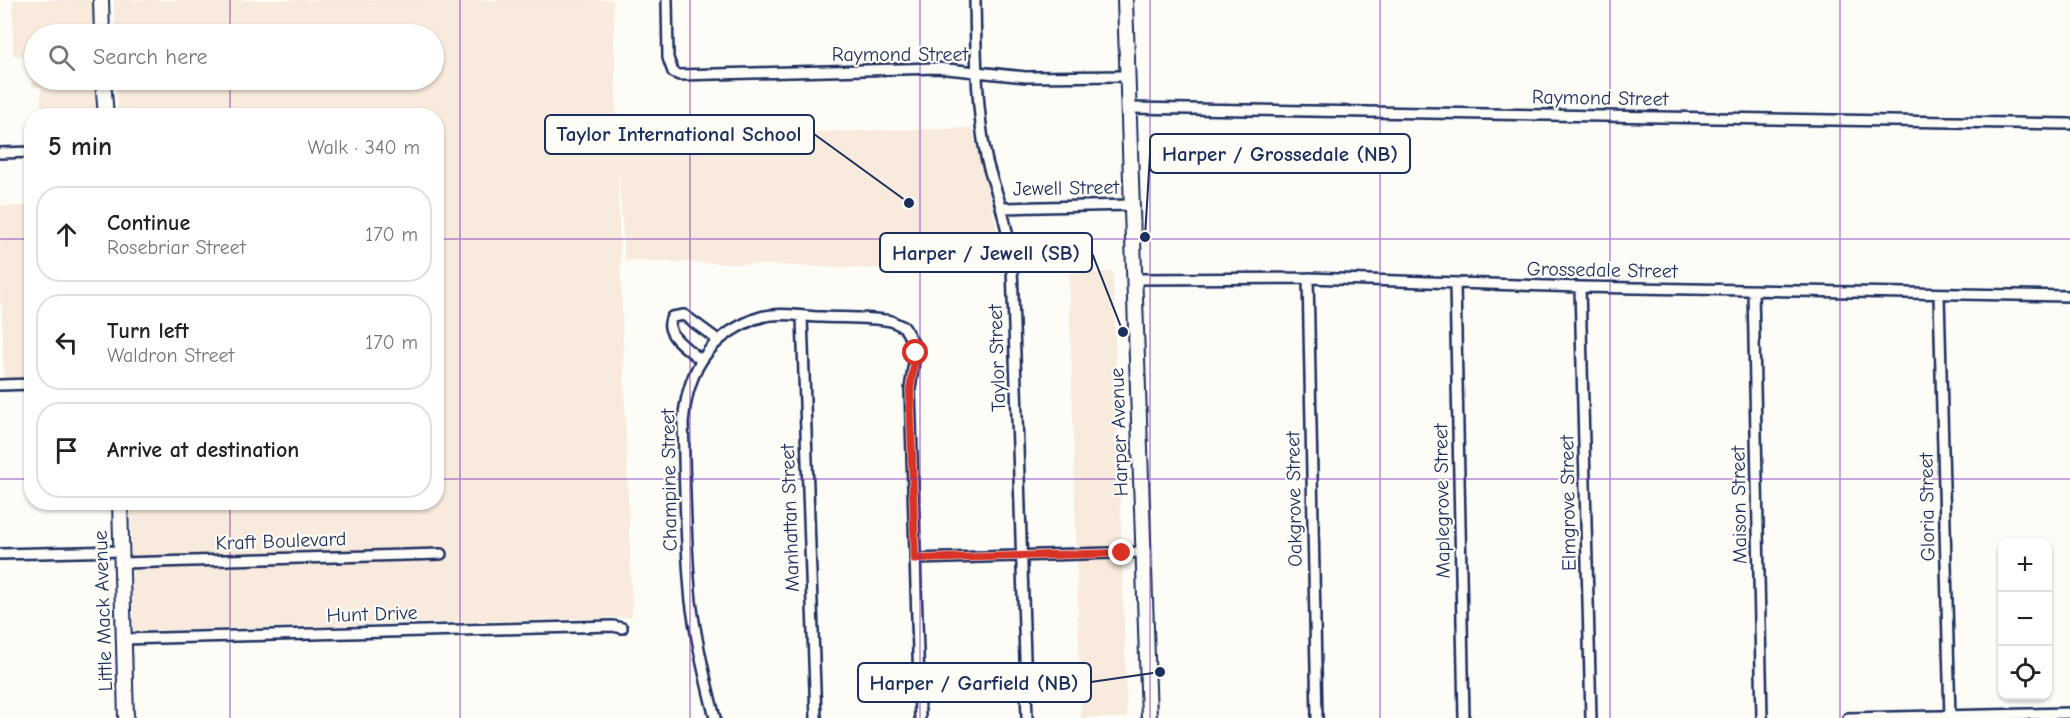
<!DOCTYPE html>
<html lang="en">
<head>
<meta charset="utf-8">
<style>
	:root { --surface:#fff; --page:#f2f2f2; --text:#222; --muted:#767676; --line:#e0e0e0 }
	body { margin:0; font-family:"Comic Neue",sans-serif; background:var(--page); color:var(--text) }
	.controls { position:absolute; right:18px; bottom:18px; display:grid; overflow:hidden; border-radius:12px; box-shadow:0 2px 4px #0004 }
	.controls button { width:54px; height:54px; display:grid; place-items:center; padding:0; border:0; border-bottom:2px solid var(--line); background:var(--surface); color:var(--text); font:30px sans-serif }
	.stop { position:absolute; width:18px; height:18px; margin:-14px; border:4px solid #d93025; border-radius:50%; background:#fff }
	.stop.end { background:#d93025; border-color:#fff; box-shadow:0 2px 6px #0008 }
	.list { margin:0; padding:0; list-style:none }
	h2 { display:flex; justify-content:space-between; align-items:center; height:78px; margin:0; padding:0 24px; font-size:26px }
	h2 small { font-size:20px; font-weight:400; color:var(--muted) }
	.list li { display:grid; grid-template-columns:39px 1fr auto; gap:18px; align-items:center; box-sizing:border-box; height:96px; margin:0 12px 12px; padding:0 12px; border:2px solid var(--line); border-radius:24px }
	.list b { display:block; font-size:22px; white-space:nowrap }
	.list p { margin:0; font-size:20px; white-space:nowrap; color:var(--muted) }
	.list em { font-size:20px; font-style:normal; color:var(--muted) }
	.icon { flex:none; width:33px; height:33px; fill:none; stroke:currentColor; stroke-width:2; stroke-linecap:round; stroke-linejoin:round }
	.map { position:relative; flex:none; width:2070px; height:718px; overflow:hidden }
	.search { position:absolute; background:var(--surface); box-shadow:0 2px 4px #0004; left:24px; top:24px; width:420px; height:66px; display:flex; align-items:center; gap:15px; box-sizing:border-box; padding:0 21px; border-radius:33px; color:var(--muted); font-size:22px }
	.panel { position:absolute; background:var(--surface); box-shadow:0 2px 4px #0004; left:24px; top:108px; width:420px; height:402px; border-radius:24px }
	.map>svg:first-child { display:block }
	.built { fill:#f8eadc }
	.lines { fill:none; stroke-linecap:round; stroke-linejoin:round }
	.minor-casing { stroke:#1b2f5e; stroke-width:14 }
	.secondary-casing { stroke:#1b2f5e; stroke-width:18 }
	.minor { stroke:#fdfcf7; stroke-width:9 }
	.secondary { stroke:#fdfcf7; stroke-width:14 }
	.route { stroke:#d93025; stroke-width:8 }
	.grid { fill:none; stroke:#7b2cbf; stroke-width:1.5; stroke-opacity:0.55 }
	.labels { text-anchor:middle; dominant-baseline:central; stroke-width:4.5; stroke-linejoin:round; paint-order:stroke }
	.street-label { font-size:20px; fill:#1b2f5e; stroke:#fdfcf7 }
	.leader { fill:none; stroke:#1b2f5e; stroke-width:2 }
	.callout-dot { fill:#1b2f5e; stroke:#fdfcf7; stroke-width:2 }
	.callout { fill:#fdfcf7; stroke:#1b2f5e; stroke-width:2 }
	.callout-label { font-size:21px; text-anchor:middle; font-weight:bold; fill:#1b2f5e }
</style>
</head>
<body>
<div class="map">
<svg width="2070" height="718" viewBox="0 0 2070 718">
	<rect width="100%" height="100%" fill="#fdfcf7"/>
	<filter id="ink" filterUnits="userSpaceOnUse"><feTurbulence type="fractalNoise" baseFrequency=".0167" numOctaves="2"/><feDisplacementMap in="SourceGraphic" scale="12" xChannelSelector="R" yChannelSelector="G"/><feConvolveMatrix kernelMatrix="1 2 1 2 8 2 1 2 1" color-interpolation-filters="sRGB"/></filter>
	<g filter="url(#ink)">
		<path class="built" d="M 13,0 L 93,0 L 94,34 L 34,34 L 34,80 L 95,80 L 97,115 L 41,115 L 41,87 L 32,87 L 32,58 L 13,55 Z
			M 114,0 L 613,0 L 617,137 L 972,128 L 991,202 L 1005,273 L 625,260 L 617,158 L 632,617 L 134,631 L 130,503 L 436,502 L 436,116 L 118,115 L 117,80 L 434,80 L 434,34 L 115,34 Z
			M 0,206 L 31,206 L 31,379 L 4,380 L 2,306 L 0,305 Z
			M 1113,272 L 1127,718 L 1081,718 L 1069,273 Z"/>
		<g class="lines">
			<defs>
				<path id="minor" d="M 667,0 L 668,58 L 673,72 L 679,75 L 937,68 L 1026,77 L 1128,76
					M 975,0 C 976,52 976,106 986,157 C 990,176 998,193 1002,211 C 1007,229 1010,247 1012,266 L 1027,718
					M 1129,108 L 2070,124
					M 0,153 L 32,152
					M 1002,208 L 1131,205
					M 1308,278 L 1317,718
					M 1134,279 L 1308,278 L 1580,287 L 2070,296
					M 1455,284 L 1464,718
					M 1580,287 L 1591,718
					M 1753,291 L 1762,718
					M 1939,295 L 1950,718
					M 802,317 L 816,718
					M 700,359 C 688,349 662,334 672,317 L 684,315 L 718,340
					M 0,385 L 32,384
					M 0,554 L 120,551
					M 915,559 L 1144,552
					M 121,563 L 441,554
					M 123,639 L 613,626 L 622,628
					M 715,718 C 705,679 696,641 691,601 C 685,542 685,482 683,422 C 687,381 700,348 738,327 C 749,321 759,316 772,315 C 788,313 806,317 822,317 C 845,318 869,317 891,321 L 904,327 L 916,348 L 910,389 L 920,718
					M 1848,718 L 2070,713"/>
				<path id="secondary" d="M 101,0 L 102,34
					M 1125,0 L 1149,718
					M 103,80 L 106,116
					M 120,502 L 126,718"/>
			</defs>
			<use href="#minor" class="minor-casing"/>
			<use href="#secondary" class="secondary-casing"/>
			<use href="#minor" class="minor"/>
			<use href="#secondary" class="secondary"/>
		</g>
	</g>
	<g class="lines" filter="url(#ink)">
		<path class="route" d="M 916,353 L 910,389 L 915,559 L 1122,553"/>
	</g>
	<path class="grid" d="M 230,0 L 230,34M 460,0 L 460,718M 690,0 L 690,718M 920,0 L 920,718M 1150,0 L 1150,718M 1380,0 L 1380,718M 1610,0 L 1610,718M 1840,0 L 1840,718M 230,80 L 230,116M 0,239 L 32,239M 436,239 L 2070,239M 0,479 L 32,479M 436,479 L 2070,479M 230,502 L 230,718"/>
	<g class="labels">
		<g class="street-label">
			<text x="900" y="54">Raymond Street</text>
			<text transform="translate(1600 98) rotate(1)">Raymond Street</text>
			<text transform="translate(1066 188) rotate(-1)">Jewell Street</text>
			<text transform="translate(1602 270) rotate(1)">Grossedale Street</text>
			<text transform="translate(997 358) rotate(-92)">Taylor Street</text>
			<text transform="translate(1119 432) rotate(-92)">Harper Avenue</text>
			<text transform="translate(669 480) rotate(-91)">Champine Street</text>
			<text transform="translate(1294 499) rotate(-91)">Oakgrove Street</text>
			<text transform="translate(1442 501) rotate(-91)">Maplegrove Street</text>
			<text transform="translate(1568 503) rotate(-91)">Elmgrove Street</text>
			<text transform="translate(1739 505) rotate(-91)">Maison Street</text>
			<text transform="translate(1927 507) rotate(-91)">Gloria Street</text>
			<text transform="translate(790 518) rotate(-92)">Manhattan Street</text>
			<text transform="translate(281 541) rotate(-2)">Kraft Boulevard</text>
			<text transform="translate(103 611) rotate(-92)">Little Mack Avenue</text>
			<text transform="translate(372 614) rotate(-2)">Hunt Drive</text>
		</g>
	</g>
	<path class="leader" d="M909 203L814 134M1145 237L1150 154M1123 332L1092 253M1160 672L1091 682"/>
	<g class="callout-dot">
		<circle cx="909" cy="203" r="6"/>
		<circle cx="1145" cy="237" r="6"/>
		<circle cx="1123" cy="332" r="6"/>
		<circle cx="1160" cy="672" r="6"/>
	</g>
	<g class="callout">
		<rect x="545" y="115" width="269" height="39" rx="6"/>
		<rect x="1150" y="134" width="260" height="39" rx="6"/>
		<rect x="880" y="233" width="212" height="39" rx="6"/>
		<rect x="858" y="663" width="233" height="39" rx="6"/>
	</g>
	<g class="callout-label">
		<text x="679" y="141">Taylor International School</text>
		<text x="1280" y="161">Harper / Grossedale (NB)</text>
		<text x="986" y="260">Harper / Jewell (SB)</text>
		<text x="974" y="690">Harper / Garfield (NB)</text>
	</g>
</svg>
<div class="controls">
<button>+</button>
<button>−</button>
<button><svg class="icon" aria-label="locate" viewBox="0 0 24 24"><circle cx="12" cy="12" r="6"/><path d="M12 2v4M12 18v4M2 12h4M18 12h4"/></svg></button>
</div>
<div class="stop" style="left:916px;top:353px"></div>
<div class="stop end" style="left:1122px;top:553px"></div>
<div class="search"><svg class="icon" aria-label="search" viewBox="0 0 24 24"><circle cx="10" cy="10" r="6"/><path d="M15 15l6 6"/></svg>Search here</div>
<section class="panel">
<h2>5 min<small>Walk · 340 m</small></h2>
<ul class="list">
<li><svg class="icon" aria-label="ahead" viewBox="0 0 24 24"><path d="M12 20V5M6 11l6-6 6 6"/></svg><div><b>Continue</b><p>Rosebriar Street</p></div><em>170 m</em></li>
<li><svg class="icon" aria-label="left" viewBox="0 0 24 24"><path d="M17 20v-9H6M10 6l-5 5 5 5"/></svg><div><b>Turn left</b><p>Waldron Street</p></div><em>170 m</em></li>
<li><svg class="icon" aria-label="arrive" viewBox="0 0 24 24"><path d="M6 21V4h12l-3 4 3 4H6"/></svg><div><b>Arrive at destination</b></div></li>
</ul>
</section>
</div>
</body>
</html>
